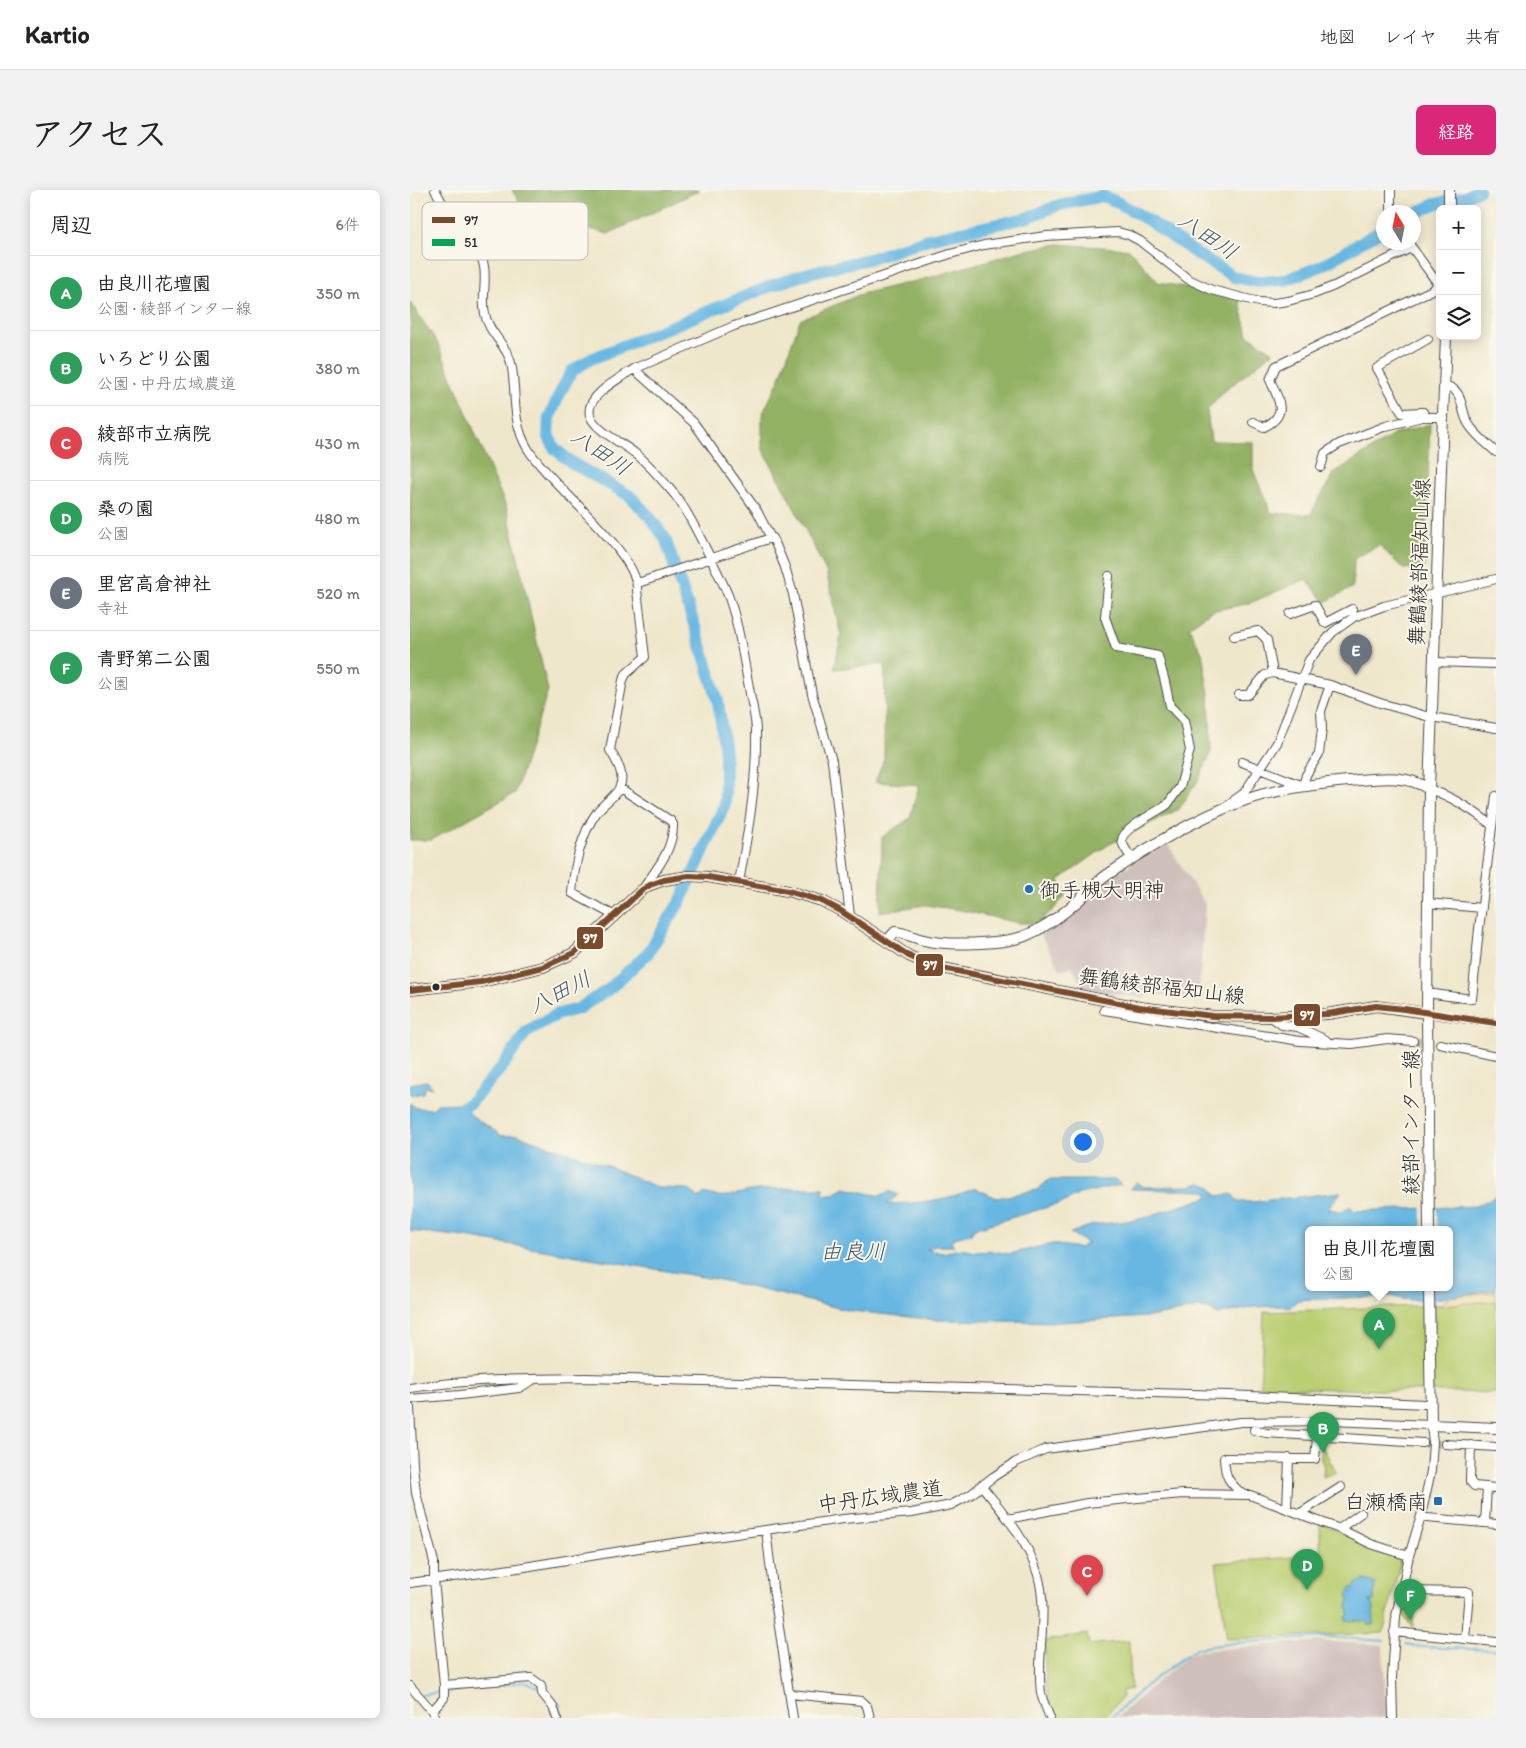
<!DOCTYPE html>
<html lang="ja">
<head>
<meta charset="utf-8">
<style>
	:root { --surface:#fff; --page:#f2f2f2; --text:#222; --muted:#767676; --line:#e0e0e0; --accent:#db2777 }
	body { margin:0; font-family:Itim,"Klee One",sans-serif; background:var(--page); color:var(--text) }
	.controls { position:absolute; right:15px; top:15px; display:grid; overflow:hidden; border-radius:8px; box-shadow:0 2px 12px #0003 }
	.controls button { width:45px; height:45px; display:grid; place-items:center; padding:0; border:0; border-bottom:1px solid var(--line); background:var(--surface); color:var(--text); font:25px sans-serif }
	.compass { position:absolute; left:966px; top:15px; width:45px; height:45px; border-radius:50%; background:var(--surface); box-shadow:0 2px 12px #0003; rotate:350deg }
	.you { position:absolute; left:672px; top:951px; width:18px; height:18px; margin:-12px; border:4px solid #fff; border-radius:50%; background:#1a73e8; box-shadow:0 0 0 8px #1a73e833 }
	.badge { display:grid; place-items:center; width:32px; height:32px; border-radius:50%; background:var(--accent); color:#fff; font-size:16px; font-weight:700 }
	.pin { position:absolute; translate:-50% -41px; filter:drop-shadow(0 1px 2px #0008) }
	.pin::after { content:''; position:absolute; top:26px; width:18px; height:15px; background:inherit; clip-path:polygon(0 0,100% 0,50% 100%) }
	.popup { position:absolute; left:895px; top:1036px; width:148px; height:65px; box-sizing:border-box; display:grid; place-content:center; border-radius:8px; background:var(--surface); filter:drop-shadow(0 1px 4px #0005); font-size:16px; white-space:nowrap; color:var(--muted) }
	.popup b { font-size:19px; color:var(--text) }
	.popup::after { content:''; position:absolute; left:50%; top:100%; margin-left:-10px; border:10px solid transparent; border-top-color:var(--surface) }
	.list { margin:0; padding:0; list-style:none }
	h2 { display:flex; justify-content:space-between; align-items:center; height:65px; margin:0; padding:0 20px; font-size:21px }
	h2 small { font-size:16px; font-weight:400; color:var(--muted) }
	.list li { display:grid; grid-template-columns:32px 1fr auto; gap:15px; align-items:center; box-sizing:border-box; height:75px; padding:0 20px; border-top:1px solid var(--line) }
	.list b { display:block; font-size:19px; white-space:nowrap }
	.list p { margin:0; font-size:16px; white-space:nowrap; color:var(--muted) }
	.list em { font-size:16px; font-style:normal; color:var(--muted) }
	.icon { flex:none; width:28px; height:28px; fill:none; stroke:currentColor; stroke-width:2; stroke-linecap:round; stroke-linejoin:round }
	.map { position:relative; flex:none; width:1086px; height:1528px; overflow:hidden; border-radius:8px }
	header { display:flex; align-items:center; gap:30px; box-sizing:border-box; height:70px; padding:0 25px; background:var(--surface); border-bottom:1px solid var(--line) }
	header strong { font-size:24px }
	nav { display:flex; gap:28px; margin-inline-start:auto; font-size:18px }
	.intro { display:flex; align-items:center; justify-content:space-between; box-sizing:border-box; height:120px; padding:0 30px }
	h1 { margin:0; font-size:35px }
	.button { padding:12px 22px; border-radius:8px; background:var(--accent); color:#fff; font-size:18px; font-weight:700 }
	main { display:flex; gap:30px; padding:0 30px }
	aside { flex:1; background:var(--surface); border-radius:8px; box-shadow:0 2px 12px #0003 }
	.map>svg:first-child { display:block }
	.industrial { fill:#d0c0bc }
	.green { fill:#bace72; stroke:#727c4e }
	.forest { fill:#93b164; stroke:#5f6e48 }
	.sand { fill:#eeda9e; stroke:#8c8264 }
	.water { fill:#68b7e2; stroke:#4a7186; fill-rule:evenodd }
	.pier { fill:#efe7cb }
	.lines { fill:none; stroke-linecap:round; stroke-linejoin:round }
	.stream { stroke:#68b7e2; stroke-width:2 }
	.river { stroke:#68b7e2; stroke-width:12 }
	.minor-tunnel { stroke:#c8c1ab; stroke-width:8; stroke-dasharray:8 4; stroke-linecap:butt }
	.minor-casing { stroke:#484743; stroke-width:10 }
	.major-casing { stroke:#484743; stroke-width:12 }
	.minor { stroke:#fff; stroke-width:8 }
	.major { stroke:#fff; stroke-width:10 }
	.bus-1-casing { stroke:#fbf7ec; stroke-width:10 }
	.bus-1 { stroke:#7a4b2a; stroke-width:6 }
	.poi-dot { fill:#1f6fb2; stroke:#fbf7ec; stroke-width:2 }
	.bus-dot { fill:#2b2b2b; stroke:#fbf7ec; stroke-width:2 }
	.labels { text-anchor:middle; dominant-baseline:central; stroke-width:4; stroke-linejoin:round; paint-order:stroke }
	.street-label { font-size:21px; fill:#2b2b2b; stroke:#fbf7ec }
	.poi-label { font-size:21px; fill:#2b2b2b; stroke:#fbf7ec; text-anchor:start }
	.water-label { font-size:22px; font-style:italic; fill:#405c6b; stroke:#fbf7ec }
	.key { fill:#fbf7ec; stroke:#bdbab2; stroke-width:1 }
	.key-label { font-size:14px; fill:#2b2b2b }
	.line-badge { stroke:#fbf7ec; stroke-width:2 }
	.badge-label { font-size:14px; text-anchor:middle; font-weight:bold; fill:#fff }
</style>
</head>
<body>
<header>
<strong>Kartio</strong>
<nav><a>地図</a><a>レイヤ</a><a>共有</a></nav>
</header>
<div class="intro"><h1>アクセス</h1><a class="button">経路</a></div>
<main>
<aside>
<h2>周辺<small>6件</small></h2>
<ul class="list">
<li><span class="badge" style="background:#2e9e5b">A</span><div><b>由良川花壇園</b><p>公園 · 綾部インター線</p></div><em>350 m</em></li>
<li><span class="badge" style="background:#2e9e5b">B</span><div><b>いろどり公園</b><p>公園 · 中丹広域農道</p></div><em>380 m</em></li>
<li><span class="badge" style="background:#e0444e">C</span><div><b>綾部市立病院</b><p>病院</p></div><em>430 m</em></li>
<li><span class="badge" style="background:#2e9e5b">D</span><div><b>桑の園</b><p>公園</p></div><em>480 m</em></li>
<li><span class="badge" style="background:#6b7280">E</span><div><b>里宮高倉神社</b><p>寺社</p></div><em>520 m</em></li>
<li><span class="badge" style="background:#2e9e5b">F</span><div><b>青野第二公園</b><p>公園</p></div><em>550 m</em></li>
</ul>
</aside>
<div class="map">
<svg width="1086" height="1528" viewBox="0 0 1086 1528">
	<rect width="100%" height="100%" fill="#fbf7ec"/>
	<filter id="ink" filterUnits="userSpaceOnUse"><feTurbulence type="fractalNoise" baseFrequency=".02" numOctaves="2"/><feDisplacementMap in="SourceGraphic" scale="10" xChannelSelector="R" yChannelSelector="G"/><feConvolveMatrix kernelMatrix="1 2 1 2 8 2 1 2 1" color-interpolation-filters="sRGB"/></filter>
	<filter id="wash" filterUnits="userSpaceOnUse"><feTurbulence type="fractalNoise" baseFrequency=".0096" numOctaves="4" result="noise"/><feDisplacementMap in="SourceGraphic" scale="20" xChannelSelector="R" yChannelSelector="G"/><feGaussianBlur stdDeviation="1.12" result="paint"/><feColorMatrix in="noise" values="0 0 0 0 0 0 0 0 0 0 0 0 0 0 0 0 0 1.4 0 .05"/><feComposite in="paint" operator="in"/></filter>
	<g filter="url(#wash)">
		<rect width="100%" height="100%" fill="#efe7cb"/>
		<path class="industrial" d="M 757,653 L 795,714 L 789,802 L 787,807 L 744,804 L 735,808 L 673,798 L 662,776 L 651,781 L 629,742 L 694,690 Z
			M 908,1451 L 973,1455 L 976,1528 L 706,1528 L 777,1466 L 790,1461 Z"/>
		<path class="green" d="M 1086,1111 L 1086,1203 L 850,1197 L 854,1122 L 1030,1115 Z
			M 911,1254 L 926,1282 L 913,1287 L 914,1273 L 911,1271 Z
			M 910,1333 L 991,1369 L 973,1443 L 817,1449 L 806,1373 L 910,1365 Z
			M 993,1420 L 1003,1421 L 1003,1436 L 1001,1436 L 993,1425 Z
			M 677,1444 L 679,1455 L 719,1451 L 721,1499 L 712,1501 L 713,1507 L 693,1528 L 645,1528 C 634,1503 635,1478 635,1451 Z"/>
		<path class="forest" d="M 102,0 L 290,0 L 198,44 L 115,21 Z
			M 648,54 L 719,59 L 748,92 L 829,108 L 838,145 L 863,162 L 816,200 L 797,220 L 801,251 L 843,252 L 843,280 L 861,323 L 900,325 L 924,283 L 985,244 L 1020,234 L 1015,377 L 993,379 L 969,355 L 944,369 L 943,397 L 915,412 L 896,389 L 840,413 L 801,421 L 779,437 L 792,463 L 799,504 L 801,562 L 789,589 L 769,619 L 698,655 L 649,690 L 655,706 L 643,720 L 626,733 L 609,733 L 550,720 L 515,715 L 470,722 L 472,647 L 500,628 L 509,595 L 465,592 L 474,569 L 475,474 L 424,479 L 431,446 L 416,381 L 387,323 L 352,258 L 352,225 L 369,190 L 390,130 L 451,104 L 518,88 L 611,61 Z
			M 0,112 L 27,152 L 97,319 L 138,501 L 105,603 L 21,650 L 0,650 Z"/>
		<path class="sand" d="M 1086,1102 L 1086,1111 L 1030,1115 L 1041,1106 Z"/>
		<path class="water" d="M 17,891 L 23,898 L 15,897 L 13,903 L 3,905 L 0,904 L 0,894 Z
			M 0,913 L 6,918 L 22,919 L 27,914 L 53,913 L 61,925 L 92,946 L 107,945 L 198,976 L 249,998 L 278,999 L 289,1008 L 294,1003 C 319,1011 325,1002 348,1000 C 370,998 392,998 414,998 L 413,1005 L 422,1005 L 435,998 L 470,1006 L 479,1001 L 488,1005 L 477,1014 C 507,1014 538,1010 565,998 L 587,1008 L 627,1000 L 639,990 L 706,990 L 711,995 L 669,1004 L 655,1012 L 563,1039 L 561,1044 L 544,1048 L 541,1052 L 544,1056 L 525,1056 L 517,1059 L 532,1063 L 551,1059 L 565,1062 L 582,1061 L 599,1064 L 642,1054 L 670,1058 L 677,1053 L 660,1043 L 683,1035 L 726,1030 L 799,1007 L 796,1001 L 720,999 L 727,992 L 734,997 L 780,996 L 791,993 L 800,996 L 807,1006 L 822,1004 L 828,1012 L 842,1012 L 931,1002 L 918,1018 L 932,1022 L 940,1016 L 945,1021 L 1066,1016 L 1086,1006 L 1086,1100 C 1059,1102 1006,1117 982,1106 L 888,1110 L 881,1116 L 844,1117 L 807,1125 L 800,1119 L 789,1118 L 739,1127 L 651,1132 L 528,1130 L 441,1121 L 310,1090 L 56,1047 L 0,1041 ZM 899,1040 L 1039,1040 L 1039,1098 L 899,1098 Z
			M 954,1390 L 965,1393 L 964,1411 L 960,1411 L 963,1416 L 964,1435 L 958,1435 L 958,1432 L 944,1430 L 942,1432 L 936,1431 L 936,1427 L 939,1425 L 939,1420 L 937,1417 L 939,1410 L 937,1406 L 941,1398 L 945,1397 L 946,1394 Z"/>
		<path class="pier" d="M 1027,1016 L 1027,1040 L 1012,1040 L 1012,1017 Z"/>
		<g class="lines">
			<path class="stream" d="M 996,1454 L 1011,1457 L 1086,1460
				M 135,1500 L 150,1515 L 152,1528
				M 37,1502 L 115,1492 L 128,1497
				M 12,1505 L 32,1502
				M 700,1528 L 739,1493 L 778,1464 L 788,1458 L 824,1453 L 917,1447 L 974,1451"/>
			<path class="river" d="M 1004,24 L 1025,14 L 1055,7 L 1069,0
				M 40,924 L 60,913 L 92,877 L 117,841 L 148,824 L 168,819 L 199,799 L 238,763 L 271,710 L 315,614 L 315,563 L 308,511 L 290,452 L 255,348 L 239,326 L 220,306 L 162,273 L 145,259 L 138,245 L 139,228 L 152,199 L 162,181 L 181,169 L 363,95 L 402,82 L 463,68 L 518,49 L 616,28 L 649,15 L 693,6 L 707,12 L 738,30 L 787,64 L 824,87 L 848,92 L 876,90 L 911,76 L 974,39"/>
		</g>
	</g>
	<g filter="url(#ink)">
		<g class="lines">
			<path class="minor-tunnel" d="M 1003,851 L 1030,854
				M 1013,1253 L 1035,1254"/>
			<defs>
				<path id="minor" d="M 25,0 C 29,6 32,14 37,20 C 50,37 66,50 73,72 C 78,89 71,107 75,124 C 78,141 93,152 99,167 C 103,176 103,187 104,197 C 105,218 106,240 118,259 C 139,294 230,364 227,400 L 235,467 L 216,484 L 213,490 L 200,560 C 206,571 215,583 210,596 C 207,606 193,613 187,622 C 171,644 164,677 162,703 L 205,726
					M 981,0 L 981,19 L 983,22
					M 998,52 L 1028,94 L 1030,93
					M 224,179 L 284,233 L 347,321 L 361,348 L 363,348 L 375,377 L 383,404 L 402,504 L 422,571 L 440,726
					M 1034,196 C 1054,197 1050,220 1058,233 C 1064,244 1076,253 1086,262
					M 1016,227 L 1013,222 L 992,223 L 967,178 L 1018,149
					M 843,232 L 854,237 C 879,225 869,210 860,190 L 866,176 L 1024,99 L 1028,94
					M 911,277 L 915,263 L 929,254 L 976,236 L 1012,227 L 1032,227
					M 699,386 L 695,427 L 706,458 L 748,466 L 755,492 L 760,516 L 774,531 L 780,560 L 770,597 L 757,615 C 748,621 710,640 712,651 C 713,657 719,664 722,669
					M 228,393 L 361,348
					M 880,424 L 905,415 L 915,433 L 942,419 L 944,427
					M 824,446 L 848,441 L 857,450 L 863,483
					M 1025,472 L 1086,474
					M 829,505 L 838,505 L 855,485 L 863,483 L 920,495 L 970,513 L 1016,526 L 1086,538
					M 832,572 L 893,596 L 896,585 L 909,564 L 912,539 L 911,521 L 920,495
					M 210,598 L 261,631 L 263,634 C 264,658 247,679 234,697
					M 1019,599 C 1043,607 1062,620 1082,635
					M 819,614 L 834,603 L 867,553 L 899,470 L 923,442 L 944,427 L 974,416 L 1086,389
					M 329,692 C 338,643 347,592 346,542 C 346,526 341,513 339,497 C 333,467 329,434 318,405 C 310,386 301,369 292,351 C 284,335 276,319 265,305 C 253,291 240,275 226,264 C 214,254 184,240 180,225 C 175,206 210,188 224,179 L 324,136 L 540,64 L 574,55 L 636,46 L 708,42 L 719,45 L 730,51 L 778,89 L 802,100 L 849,112 L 864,113 L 878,111 L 904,104 L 924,96 L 1001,58
					M 1017,713 L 1072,718
					M 1024,804 L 1062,809 L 1069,739 L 1086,606
					M 694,820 L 890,851 L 942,854 L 977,849 L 1003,851
					M 1017,823 L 1086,833
					M 861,827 L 872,835 L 888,837 L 916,850
					M 1030,854 L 1086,866
					M 0,1198 C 58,1189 117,1189 176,1188 L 818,1205 L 1015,1214
					M 0,1209 L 50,1205 L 109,1198 L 123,1190
					M 0,1218 L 3,1275 L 6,1303 L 24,1372 L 24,1390 L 34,1495 L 34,1508 L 22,1521
					M 844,1240 L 856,1243 L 1013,1253
					M 1035,1254 L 1086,1257
					M 1061,1255 L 1060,1291 L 1064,1296 L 1086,1298
					M 571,1295 C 592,1321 619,1352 628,1385 C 639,1423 626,1464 631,1503 C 633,1512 637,1520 640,1528
					M 832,1304 C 818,1291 815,1287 814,1268 L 905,1269 L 907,1247
					M 877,1319 L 879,1268
					M 889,1324 L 931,1297
					M 1011,1326 L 1017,1328 L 1086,1334
					M 598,1329 L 677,1313 L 728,1308 L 773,1304 L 840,1305 L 932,1340 L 961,1354 L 999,1366
					M 1075,1333 L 1077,1297
					M 929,1339 L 951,1323
					M 356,1340 L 363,1398 L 383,1528
					M 0,1393 L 108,1378 L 235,1357 L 433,1329 L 502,1323 L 541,1315 L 560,1305 L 583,1287 L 606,1272 L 636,1259 L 831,1232 L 921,1231 L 1021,1235 L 1023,1252 L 1021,1281 L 1011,1326 L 999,1366 L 986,1426 L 982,1488 L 983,1528
					M 992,1401 L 1059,1402 L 1055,1449
					M 984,1442 L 1086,1452
					M 34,1495 L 121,1488 L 131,1495 L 132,1503 L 143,1517 L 147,1528
					M 0,1496 L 22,1521 L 26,1528
					M 380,1504 L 452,1511 L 457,1516 L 460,1528"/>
				<path id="major" d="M 1039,19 L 1039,0
					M 477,751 L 485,742 C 496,743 504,748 514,750 C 537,756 590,754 612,747 C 634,739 652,725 669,710 C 678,701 687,692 697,685 C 741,655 791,625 841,608 C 872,598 906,594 938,591 C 965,589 995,583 1019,599
					M 0,800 L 71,792 L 133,777 L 164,763 L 232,700 L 240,695 L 254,690 L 279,686 L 298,687 L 378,701 L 412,711 L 431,721 L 499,766 L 522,776 L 729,817 L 803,826 L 861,827 L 917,824 L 966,816 L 1017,823
					M 1019,1040 L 1017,823 L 1019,599 L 1036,146
					M 1019,1098 L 1021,1235 L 1086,1238"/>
			</defs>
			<use href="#minor" class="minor-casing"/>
			<use href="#major" class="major-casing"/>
			<use href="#minor" class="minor"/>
			<use href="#major" class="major"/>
			<defs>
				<path id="bus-1" d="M 0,800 L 71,792 L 133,777 L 164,763 L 232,700 L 240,695 L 254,690 L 279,686 L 298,687 L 378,701 L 412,711 L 431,721 L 499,766 L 522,776 L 729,817 L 803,826 L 861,827 L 917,824 L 966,816 L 994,819 L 1086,833"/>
			</defs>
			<use href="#bus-1" class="bus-1-casing"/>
			<use href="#bus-1" class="bus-1"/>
		</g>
	</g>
	<g class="poi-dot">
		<circle cx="619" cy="699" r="5"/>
		<rect x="1023" y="1306" width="10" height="10" rx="2.5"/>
	</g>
	<circle class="bus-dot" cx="26" cy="797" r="4.5"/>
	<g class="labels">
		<g class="street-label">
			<text transform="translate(1009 372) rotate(-88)">舞鶴綾部福知山線</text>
			<text transform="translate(752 796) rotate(7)">舞鶴綾部福知山線</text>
			<text transform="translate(1000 932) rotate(-90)">綾部インター線</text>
			<text transform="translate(470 1306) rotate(-8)">中丹広域農道</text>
		</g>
		<g class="poi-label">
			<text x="629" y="699">御手槻大明神</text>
			<text x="1018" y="1311" text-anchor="end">白瀬橋南</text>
		</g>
		<g class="water-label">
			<text transform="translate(798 46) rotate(34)">八田川</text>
			<text transform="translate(191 262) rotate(34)">八田川</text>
			<text transform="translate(150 802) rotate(-27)">八田川</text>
			<text x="443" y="1061">由良川</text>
		</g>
	</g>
	<rect x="12" y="12" width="166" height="58" rx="8" class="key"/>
	<rect x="22" y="27" width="23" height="6" fill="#7a4b2a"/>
	<rect x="22" y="49" width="23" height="7" fill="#00a651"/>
	<g class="key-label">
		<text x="54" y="35">97</text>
		<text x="54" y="57">51</text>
	</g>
	<g class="line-badge">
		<rect x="166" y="736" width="28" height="24" rx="5" fill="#7a4b2a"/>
		<rect x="505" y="763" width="29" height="24" rx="5" fill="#7a4b2a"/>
		<rect x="883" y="813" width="28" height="24" rx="5" fill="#7a4b2a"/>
	</g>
	<g class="badge-label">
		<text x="180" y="753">97</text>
		<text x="520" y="780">97</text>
		<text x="897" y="830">97</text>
	</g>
</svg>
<div class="controls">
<button>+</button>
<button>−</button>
<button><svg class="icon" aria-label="layers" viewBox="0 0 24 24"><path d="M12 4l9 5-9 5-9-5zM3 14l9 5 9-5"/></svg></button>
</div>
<svg class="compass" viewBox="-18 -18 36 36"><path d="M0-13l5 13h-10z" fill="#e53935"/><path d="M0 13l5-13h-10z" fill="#767676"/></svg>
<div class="you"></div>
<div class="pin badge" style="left:969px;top:1159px;background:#2e9e5b">A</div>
<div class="popup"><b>由良川花壇園</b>公園</div>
<div class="pin badge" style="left:913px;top:1263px;background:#2e9e5b">B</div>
<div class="pin badge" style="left:677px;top:1406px;background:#e0444e">C</div>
<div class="pin badge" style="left:897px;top:1400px;background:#2e9e5b">D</div>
<div class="pin badge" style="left:946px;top:485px;background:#6b7280">E</div>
<div class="pin badge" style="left:1000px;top:1430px;background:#2e9e5b">F</div>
</div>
</main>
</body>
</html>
